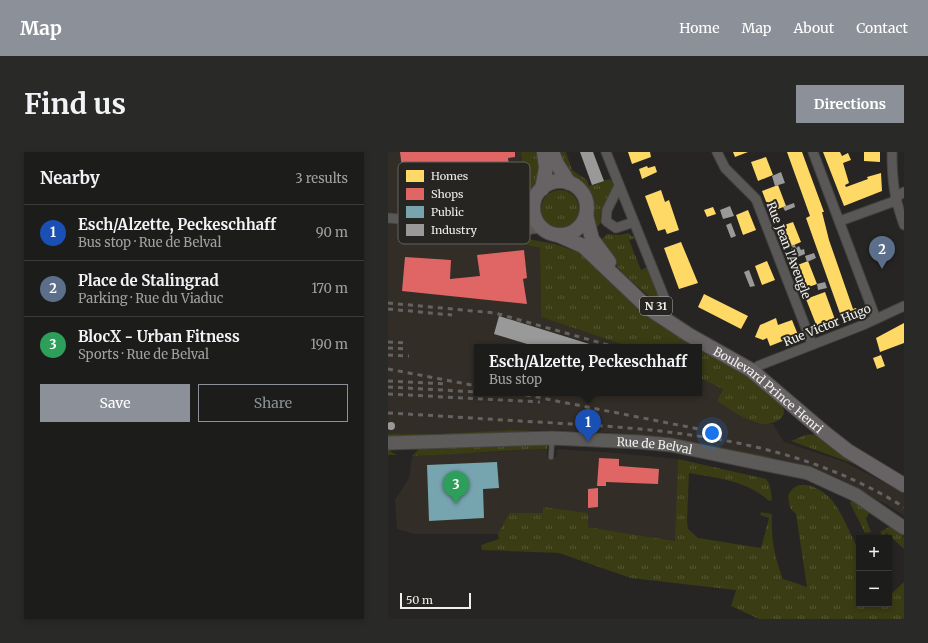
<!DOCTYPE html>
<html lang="en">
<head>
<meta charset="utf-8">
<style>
	:root { --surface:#1c1c1a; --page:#292927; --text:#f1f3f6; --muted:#a0a1a2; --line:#3a3a39; --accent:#8c9099 }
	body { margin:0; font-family:Merriweather,serif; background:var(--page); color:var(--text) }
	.controls { position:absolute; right:12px; bottom:12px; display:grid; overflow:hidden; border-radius:0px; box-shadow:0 2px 6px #0003 }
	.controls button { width:36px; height:36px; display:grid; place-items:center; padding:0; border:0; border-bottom:1px solid var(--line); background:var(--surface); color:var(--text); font:20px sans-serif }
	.scale { position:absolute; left:12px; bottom:10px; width:71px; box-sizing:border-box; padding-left:4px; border:2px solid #f0efec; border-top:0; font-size:11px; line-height:14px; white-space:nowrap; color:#f0efec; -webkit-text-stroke:3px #272522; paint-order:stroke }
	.you { position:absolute; left:324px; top:281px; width:14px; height:14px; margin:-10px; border:3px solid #fff; border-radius:50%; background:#1a73e8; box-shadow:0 0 0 6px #1a73e833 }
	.badge { display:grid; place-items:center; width:26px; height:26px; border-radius:50%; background:var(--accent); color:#fff; font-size:13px; font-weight:700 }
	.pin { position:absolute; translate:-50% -33px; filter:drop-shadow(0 1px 2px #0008) }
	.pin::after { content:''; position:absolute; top:21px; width:14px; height:12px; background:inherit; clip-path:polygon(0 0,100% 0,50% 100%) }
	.popup { position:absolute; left:86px; top:192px; width:228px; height:52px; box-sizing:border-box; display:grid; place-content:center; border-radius:0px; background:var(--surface); filter:drop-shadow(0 1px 3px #0005); font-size:13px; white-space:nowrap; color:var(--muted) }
	.popup b { font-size:15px; color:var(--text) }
	.popup::after { content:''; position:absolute; left:50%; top:100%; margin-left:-8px; border:8px solid transparent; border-top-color:var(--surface) }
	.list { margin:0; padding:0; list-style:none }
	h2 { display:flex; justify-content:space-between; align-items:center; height:52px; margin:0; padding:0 16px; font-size:17px }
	h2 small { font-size:13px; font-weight:400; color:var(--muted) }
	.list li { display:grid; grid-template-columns:26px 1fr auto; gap:12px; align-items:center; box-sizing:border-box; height:56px; padding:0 16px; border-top:1px solid var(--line) }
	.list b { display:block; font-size:15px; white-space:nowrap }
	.list p { margin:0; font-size:13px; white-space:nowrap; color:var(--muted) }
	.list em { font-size:13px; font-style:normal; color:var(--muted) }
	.actions { display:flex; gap:8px; padding:12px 16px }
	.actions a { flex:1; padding:9px 0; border:1px solid var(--accent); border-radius:0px; text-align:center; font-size:14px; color:var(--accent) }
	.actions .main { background:var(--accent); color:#fff }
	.map { position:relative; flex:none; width:516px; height:467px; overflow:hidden; border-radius:0px }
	header { display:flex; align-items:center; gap:24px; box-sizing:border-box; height:56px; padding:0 20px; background:var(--accent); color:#fff }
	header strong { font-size:19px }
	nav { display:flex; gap:22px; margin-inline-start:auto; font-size:14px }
	.intro { display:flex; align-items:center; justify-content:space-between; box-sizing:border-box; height:96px; padding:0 24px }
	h1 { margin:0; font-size:28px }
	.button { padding:10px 18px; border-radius:0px; background:var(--accent); color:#fff; font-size:14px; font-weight:700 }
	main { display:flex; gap:24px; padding:0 24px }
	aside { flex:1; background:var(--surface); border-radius:0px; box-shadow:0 2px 6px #0003 }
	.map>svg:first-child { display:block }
	.built { fill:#322d26 }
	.grass { fill:url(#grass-tufts) }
	.homes { fill:#ffd966 }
	.shops { fill:#e06666 }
	.public { fill:#76a5af }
	.industry { fill:#999 }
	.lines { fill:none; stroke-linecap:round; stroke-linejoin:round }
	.service-casing { stroke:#444342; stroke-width:6 }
	.minor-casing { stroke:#444342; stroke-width:11 }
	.secondary-casing { stroke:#444342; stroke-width:15 }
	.primary-casing { stroke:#444342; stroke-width:16 }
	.service { stroke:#595856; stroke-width:4.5 }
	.minor { stroke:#595856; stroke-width:9 }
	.secondary { stroke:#5c5b5a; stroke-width:13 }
	.primary { stroke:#676365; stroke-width:14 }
	.rail { stroke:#646362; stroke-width:3; stroke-dasharray:5 5; stroke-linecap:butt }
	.labels { text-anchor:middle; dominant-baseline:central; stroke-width:4; stroke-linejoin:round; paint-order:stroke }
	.shield { fill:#272522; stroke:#b4b2af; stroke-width:1 }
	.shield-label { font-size:11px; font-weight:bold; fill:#f0efec }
	.street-label { font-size:12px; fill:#f0efec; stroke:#272522 }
	.key { fill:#272522; stroke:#63625f; stroke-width:1 }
	.key-label { font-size:11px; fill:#f0efec }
</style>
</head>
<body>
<header>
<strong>Map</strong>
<nav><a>Home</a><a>Map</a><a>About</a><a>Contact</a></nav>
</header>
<div class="intro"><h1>Find us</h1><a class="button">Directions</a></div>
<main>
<aside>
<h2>Nearby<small>3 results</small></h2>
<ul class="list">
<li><span class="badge" style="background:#1a4fb4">1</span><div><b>Esch/Alzette, Peckeschhaff</b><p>Bus stop · Rue de Belval</p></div><em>90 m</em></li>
<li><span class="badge" style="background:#5c6f8a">2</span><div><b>Place de Stalingrad</b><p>Parking · Rue du Viaduc</p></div><em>170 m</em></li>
<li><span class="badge" style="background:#2e9e5b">3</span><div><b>BlocX - Urban Fitness</b><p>Sports · Rue de Belval</p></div><em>190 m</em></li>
</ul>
<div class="actions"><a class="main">Save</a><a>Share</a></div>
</aside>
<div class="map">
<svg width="516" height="467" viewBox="0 0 516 467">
	<defs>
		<pattern id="grass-tufts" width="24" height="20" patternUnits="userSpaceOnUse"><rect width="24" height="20" fill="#3a3c14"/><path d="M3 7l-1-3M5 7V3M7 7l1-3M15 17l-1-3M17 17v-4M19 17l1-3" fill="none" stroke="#575836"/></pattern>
	</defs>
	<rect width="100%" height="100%" fill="#262523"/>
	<path class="built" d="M 0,0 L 133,0 L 136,30 L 117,66 L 93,64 L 91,84 L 108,86 L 152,96 L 153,165 L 242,195 L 89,195 L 89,241 L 311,241 L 311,226 L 335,237 L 329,249 L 366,271 L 385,272 L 396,290 L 457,310 L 516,341 L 516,364 L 501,354 L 450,326 L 409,311 L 284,286 L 251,282 L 165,278 L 121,278 L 46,282 L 0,282 Z
		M 159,297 L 159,305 L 168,305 L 169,297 L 229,301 L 290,307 L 288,389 L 200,375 L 165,357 L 156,356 L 155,361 L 121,361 L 110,382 L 26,382 L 9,377 L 7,348 L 21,326 L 24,304 Z"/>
	<path class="grass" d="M 133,0 L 152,0 L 151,30 L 138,55 L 132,63 L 130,62 C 118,69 108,68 94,67 L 93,64 L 117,65 L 136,30 Z
		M 167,0 L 178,0 L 184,18 L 199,28 L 201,34 L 221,27 L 230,33 C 220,45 210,55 213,71 L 205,78 L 205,53 L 201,43 L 196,34 L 187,28 Z
		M153 57a19 19 0 1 1 38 0a19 19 0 1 1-38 0Z
		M 91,80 L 135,83 L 135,86 L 167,92 L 187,99 L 191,97 L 287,174 L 283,180 L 310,195 L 242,195 L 153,165 L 152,96 L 108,86 L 91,84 Z
		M 240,81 L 247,86 L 241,88 L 253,118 L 261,115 L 273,147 L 270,152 L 235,122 L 211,90 L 219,82 L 232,83 Z
		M 311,195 L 360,223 L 395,255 C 397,261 396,264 391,268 C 371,281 346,259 329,249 L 335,237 L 311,226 Z
		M 121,278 L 251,282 L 284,286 L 383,305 L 377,312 L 283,293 L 160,286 L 159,297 C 114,298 69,303 24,304 L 30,298 L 30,291 L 3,291 L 3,300 L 9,303 L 0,303 L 0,282 L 46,282 Z
		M 429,282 L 483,318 L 403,289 L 417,283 Z
		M 290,307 L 378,327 C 383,334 383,340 384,348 L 381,349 C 360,329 329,326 301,321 L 299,370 L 300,377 L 310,386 L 373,396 L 381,366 L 372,363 L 373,360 L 384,362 C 383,387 386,404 395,427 L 419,435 L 408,362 L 402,356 L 400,344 C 409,322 436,337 446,351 C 455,363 461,379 468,393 L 471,391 L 471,452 L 501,452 L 501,440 L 503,442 L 516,430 L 516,467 L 371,467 L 343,454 L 348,438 L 243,426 L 171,401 L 94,398 L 93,393 L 111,387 L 110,382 L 121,361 L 155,361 L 155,355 L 200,361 L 200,375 L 287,389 Z
		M 464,348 L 482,359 L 478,367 L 483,380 L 477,381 L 462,351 Z
		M 503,374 L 516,385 L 516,397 L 499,381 L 495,384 L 492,380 Z"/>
	<path class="homes" d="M 240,0 L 262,0 L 263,5 L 244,12 Z
		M 345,0 L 360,0 L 347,5 Z
		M 399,0 L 414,0 L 436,60 L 434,60 L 441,88 L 465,157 L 468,156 L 471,164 L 455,170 L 418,66 L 422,64 Z
		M 435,0 L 452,0 L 454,4 L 460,1 L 463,8 L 455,11 L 461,31 L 457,33 L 458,35 L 480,27 L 479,25 L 493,21 L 494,39 L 456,54 Z
		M 476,0 L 492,0 L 492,10 L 476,9 Z
		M 378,5 L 385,23 L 370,29 L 363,10 Z
		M 259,14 L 260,16 L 267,14 L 269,20 L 254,27 L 251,17 Z
		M 390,33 L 398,54 L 382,60 L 374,39 Z
		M 273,38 L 277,50 L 281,48 L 291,78 L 279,82 L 277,77 L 270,79 L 257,44 Z
		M 325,55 L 328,62 L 319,65 L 316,58 Z
		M 360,58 L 368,78 L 355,83 L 348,63 Z
		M 405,70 L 413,90 L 399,96 L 391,75 Z
		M 293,90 L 310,131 L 291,137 L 276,96 Z
		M 379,109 L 387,128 L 374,133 L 367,114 Z
		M 420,109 L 429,132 L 415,137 L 407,114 Z
		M 437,140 L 449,173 L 431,180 L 418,147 Z
		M 316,142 L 360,164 L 353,177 L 310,155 Z
		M 388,166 L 390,173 L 404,168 L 410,183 L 382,194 L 379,186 L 375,188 L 367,185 L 372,173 Z
		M 516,171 L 516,191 L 492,200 L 488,186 Z
		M 493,203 L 497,214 L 489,217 L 485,206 Z"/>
	<path class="shops" d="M 12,0 L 127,0 L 127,5 L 120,6 L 123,29 L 117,30 L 118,39 L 77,43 L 73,10 L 14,16 Z
		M 136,98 L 139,126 L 135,127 L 139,152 L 14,139 L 17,105 L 63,108 L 62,127 L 92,124 L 89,103 Z
		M 211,306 L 231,307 L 231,314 L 271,317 L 270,332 L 218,330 L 218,334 L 209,334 Z
		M 210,336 L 210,355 L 200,356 L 200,337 Z"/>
	<path class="public" d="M 109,310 L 111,336 L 95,337 L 96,366 L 41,369 L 39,313 Z"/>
	<path class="industry" d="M 192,0 L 205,0 L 216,29 L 204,33 Z
		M 393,20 L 397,31 L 387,34 L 384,24 Z
		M 406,51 L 407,55 L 397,59 L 395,55 Z
		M 342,54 L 346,64 L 335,67 L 332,58 Z
		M 343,71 L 348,84 L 343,86 L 338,73 Z
		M 407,93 L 408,96 L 411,94 L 413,98 L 416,97 L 417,102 L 407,106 L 403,97 L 405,96 L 404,94 Z
		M 426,101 L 428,106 L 419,110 L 417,104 Z
		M 361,118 L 367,134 L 362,135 L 356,120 Z
		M 437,130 L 439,136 L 430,138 L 429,132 Z
		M 111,164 L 211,195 L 149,195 L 106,182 Z
		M-1 274a4 4 0 1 1 8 0a4 4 0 1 1-8 0Z"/>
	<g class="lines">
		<defs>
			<path id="service" d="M 163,305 L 164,287"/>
			<path id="minor" d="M 218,0 L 278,150
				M 329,0 L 337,16 L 368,47 L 424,192
				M 425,0 L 488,167
				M 504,0 C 504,29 506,45 516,73
				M 231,34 L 219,58 L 218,69 L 228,76 L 246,70
				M 507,46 L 516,40
				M 0,66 L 133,78 L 155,76
				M 452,69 L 507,49
				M 114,75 L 129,70 L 146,54
				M 370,214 L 475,173 L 516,154"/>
			<g id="secondary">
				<path id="s1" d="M 0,291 L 164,286 L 251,290 L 283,293 L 420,321 L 468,343 L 516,376"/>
			</g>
			<g id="primary">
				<path d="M 164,0 L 169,12 L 181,31"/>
				<circle cx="172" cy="56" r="27"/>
				<path d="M 154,37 L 158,16 L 156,0"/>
				<path d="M 198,63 L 204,87 L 221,110"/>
				<path id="s2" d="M 170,83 L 195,94 L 260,156 L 301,183 L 363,218 L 437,281 L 460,299 L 516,333"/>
			</g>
		</defs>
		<use href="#service" class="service-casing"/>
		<use href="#minor" class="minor-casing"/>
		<use href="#secondary" class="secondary-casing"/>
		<use href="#primary" class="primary-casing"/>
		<use href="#service" class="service"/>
		<use href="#minor" class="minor"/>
		<use href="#secondary" class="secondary"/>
		<use href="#primary" class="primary"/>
		<path class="rail" d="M 0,151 L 107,161 L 227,195
			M 0,157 L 64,163
			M 0,190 L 20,191
			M 0,196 L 20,197
			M 0,203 L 21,204
			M 0,217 L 89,234
			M 0,229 L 58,232
			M 0,235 L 89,240
			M 102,241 L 132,243
			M 128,241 L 326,280
			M 0,242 L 152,250
			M 0,261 C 56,264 111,268 167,271 C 290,278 408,288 516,355"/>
	</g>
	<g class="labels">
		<rect class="shield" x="252" y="145" width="32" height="18" rx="3"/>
		<g class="shield-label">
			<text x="268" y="154">N 31</text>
		</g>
		<g class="street-label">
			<text transform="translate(401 98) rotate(69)">Rue Jean l'Aveugle</text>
			<text transform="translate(439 173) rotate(-22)">Rue Victor Hugo</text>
			<text stroke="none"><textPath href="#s2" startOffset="263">Boulevard Prince Henri</textPath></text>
			<text stroke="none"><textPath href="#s1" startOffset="267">Rue de Belval</textPath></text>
		</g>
	</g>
	<rect x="10" y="10" width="132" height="82" rx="6" class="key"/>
	<rect x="18" y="18" width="18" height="12" fill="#ffd966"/>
	<rect x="18" y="36" width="18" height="12" fill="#e06666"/>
	<rect x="18" y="54" width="18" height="12" fill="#76a5af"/>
	<rect x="18" y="72" width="18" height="12" fill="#999"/>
	<g class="key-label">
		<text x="43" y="28">Homes</text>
		<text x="43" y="46">Shops</text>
		<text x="43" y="64">Public</text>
		<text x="43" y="82">Industry</text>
	</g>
</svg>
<div class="controls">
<button>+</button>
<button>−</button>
</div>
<div class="scale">50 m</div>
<div class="you"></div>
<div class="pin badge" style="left:200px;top:290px;background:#1a4fb4">1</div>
<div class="popup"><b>Esch/Alzette, Peckeschhaff</b>Bus stop</div>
<div class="pin badge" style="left:494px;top:117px;background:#5c6f8a">2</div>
<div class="pin badge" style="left:68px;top:352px;background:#2e9e5b">3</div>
</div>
</main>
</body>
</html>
